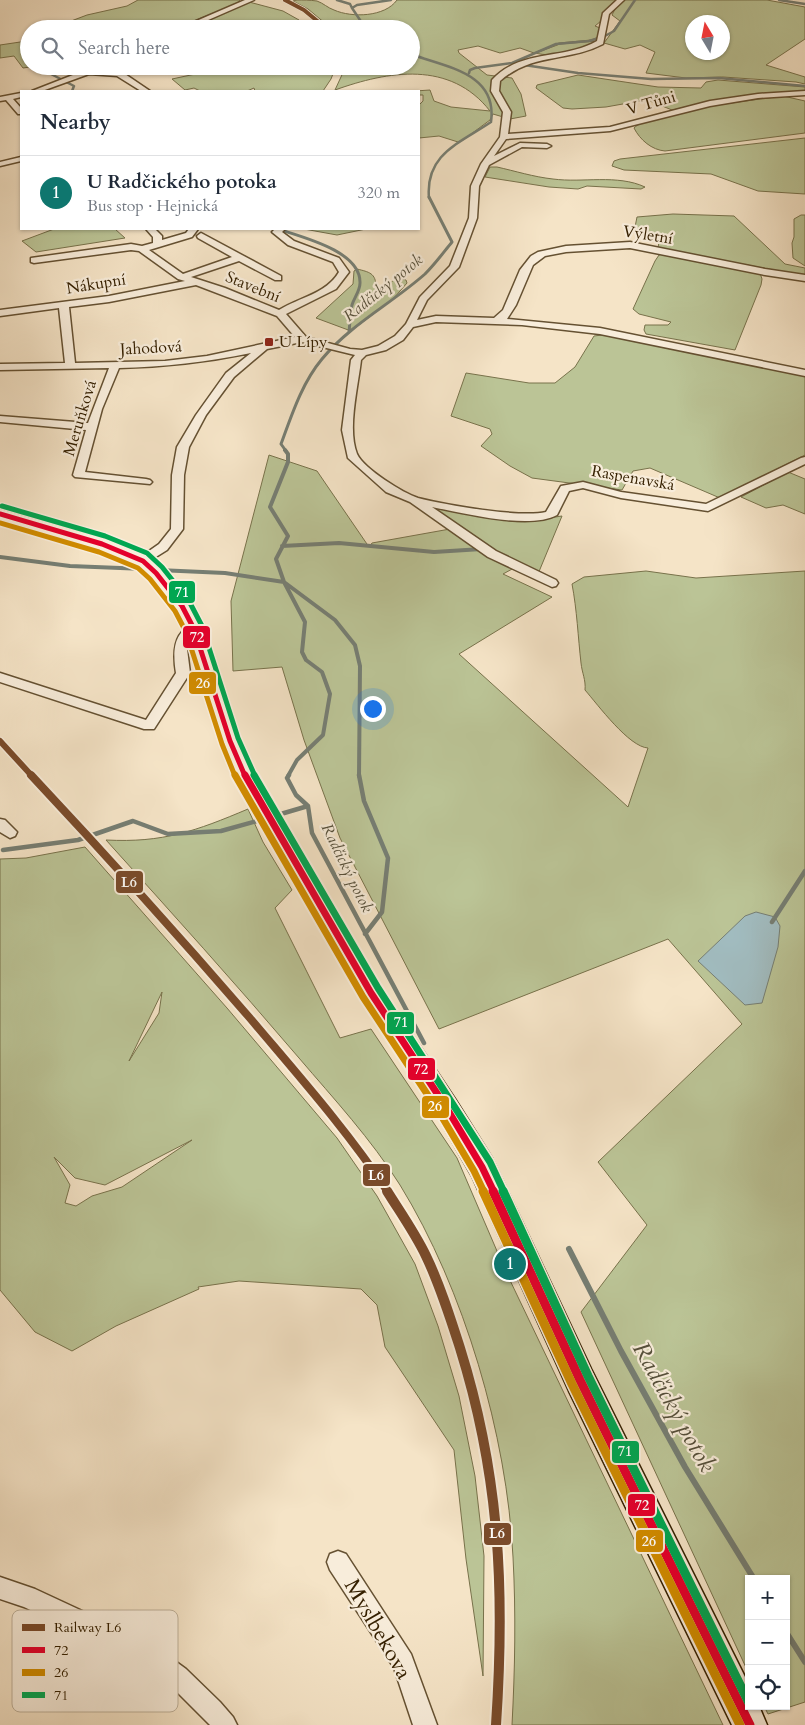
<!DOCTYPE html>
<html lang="en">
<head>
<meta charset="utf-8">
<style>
	:root { --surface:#fff; --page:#f6f6f7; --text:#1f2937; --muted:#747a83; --line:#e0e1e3; --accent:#0f766e }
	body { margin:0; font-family:Cardo,serif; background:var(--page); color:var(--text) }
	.controls { position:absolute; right:15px; bottom:15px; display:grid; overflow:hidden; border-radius:0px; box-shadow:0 1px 4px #0004 }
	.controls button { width:45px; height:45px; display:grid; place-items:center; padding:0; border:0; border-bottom:1px solid var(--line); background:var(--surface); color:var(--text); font:25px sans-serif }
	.compass { position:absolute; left:685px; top:15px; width:45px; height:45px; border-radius:50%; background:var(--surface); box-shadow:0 1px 4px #0004; rotate:350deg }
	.you { position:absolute; left:372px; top:708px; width:18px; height:18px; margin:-12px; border:4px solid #fff; border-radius:50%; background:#1a73e8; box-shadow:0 0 0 8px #1a73e833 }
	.badge { display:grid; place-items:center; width:32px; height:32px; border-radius:50%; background:var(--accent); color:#fff; font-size:16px; font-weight:700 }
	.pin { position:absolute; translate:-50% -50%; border:2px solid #fff; box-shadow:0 1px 5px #0006 }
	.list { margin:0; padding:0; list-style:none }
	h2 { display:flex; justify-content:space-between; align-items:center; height:65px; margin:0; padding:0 20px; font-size:21px }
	h2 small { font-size:16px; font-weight:400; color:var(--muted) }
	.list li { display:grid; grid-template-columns:32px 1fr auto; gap:15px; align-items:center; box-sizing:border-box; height:75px; padding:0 20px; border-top:1px solid var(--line) }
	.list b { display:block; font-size:19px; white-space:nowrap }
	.list p { margin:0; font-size:16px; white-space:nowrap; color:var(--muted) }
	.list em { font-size:16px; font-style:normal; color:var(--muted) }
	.icon { flex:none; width:28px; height:28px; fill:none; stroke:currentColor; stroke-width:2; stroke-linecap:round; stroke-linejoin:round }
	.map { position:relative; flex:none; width:805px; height:1725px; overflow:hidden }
	.search { position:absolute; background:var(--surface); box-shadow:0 1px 4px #0004; left:20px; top:20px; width:400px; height:55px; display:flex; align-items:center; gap:12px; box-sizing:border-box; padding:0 18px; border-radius:28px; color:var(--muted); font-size:19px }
	.panel { position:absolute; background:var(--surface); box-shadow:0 1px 4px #0004; left:20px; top:90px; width:400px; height:140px; border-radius:0px }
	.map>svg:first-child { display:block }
	.green { fill:#bbc496; stroke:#78724b; fill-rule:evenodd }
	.water { fill:#a1bcc0; stroke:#767e73 }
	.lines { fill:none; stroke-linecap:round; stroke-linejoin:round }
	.stream-far4 { stroke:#767e73; stroke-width:2.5 }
	.stream-far3 { stroke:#767e73; stroke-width:3 }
	.stream-far2 { stroke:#767e73; stroke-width:4 }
	.stream-far1 { stroke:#767e73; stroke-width:4.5 }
	.stream { stroke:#767e73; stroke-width:6 }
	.street-casing { stroke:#655132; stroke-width:3 }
	.secondary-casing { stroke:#352000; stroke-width:3 }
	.street { fill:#f8eddb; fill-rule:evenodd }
	.secondary { fill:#f8eddb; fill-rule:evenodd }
	.bus-1-far2-casing { stroke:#f8eddb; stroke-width:8 }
	.bus-1-far1-casing { stroke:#f8eddb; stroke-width:11 }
	.bus-1-casing { stroke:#f8eddb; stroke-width:12 }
	.bus-2-far2-casing { stroke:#f8eddb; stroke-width:8 }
	.bus-2-far1-casing { stroke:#f8eddb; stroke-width:11 }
	.bus-2-casing { stroke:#f8eddb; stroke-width:12 }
	.bus-3-far2-casing { stroke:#f8eddb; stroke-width:8 }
	.bus-3-far1-casing { stroke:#f8eddb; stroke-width:11 }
	.bus-3-casing { stroke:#f8eddb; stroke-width:12 }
	.bus-1-far2 { stroke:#e4002b; stroke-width:5 }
	.bus-1-far1 { stroke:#e4002b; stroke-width:7 }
	.bus-1 { stroke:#e4002b; stroke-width:9 }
	.bus-2-far2 { stroke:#d08b00; stroke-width:5 }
	.bus-2-far1 { stroke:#d08b00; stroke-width:7 }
	.bus-2 { stroke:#d08b00; stroke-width:9 }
	.bus-3-far2 { stroke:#00a651; stroke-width:5 }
	.bus-3-far1 { stroke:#00a651; stroke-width:7 }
	.bus-3 { stroke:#00a651; stroke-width:9 }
	.rail-1-far3-casing { stroke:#f8eddb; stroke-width:5.5 }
	.rail-1-far2-casing { stroke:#f8eddb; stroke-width:9 }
	.rail-1-far1-casing { stroke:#f8eddb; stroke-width:12 }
	.rail-1-casing { stroke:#f8eddb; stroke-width:14 }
	.rail-1-far3 { stroke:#7a4b2a; stroke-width:4 }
	.rail-1-far2 { stroke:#7a4b2a; stroke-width:6 }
	.rail-1-far1 { stroke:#7a4b2a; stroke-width:8 }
	.rail-1 { stroke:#7a4b2a; stroke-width:10 }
	.poi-dot { fill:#8f2418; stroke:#f8eddb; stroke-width:2 }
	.labels { text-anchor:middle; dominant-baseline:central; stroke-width:4.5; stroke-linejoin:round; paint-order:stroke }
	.far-street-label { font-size:16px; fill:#352000; stroke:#f8eddb }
	.far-water-label { font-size:16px; font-style:italic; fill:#554f3a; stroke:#f8eddb }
	.far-poi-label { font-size:16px; fill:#352000; stroke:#f8eddb; text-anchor:start }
	.near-street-label { font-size:22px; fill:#352000; stroke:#f8eddb }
	.near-water-label { font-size:24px; font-style:italic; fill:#554f3a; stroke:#f8eddb }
	.key { fill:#f8eddb; stroke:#beb099; stroke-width:1 }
	.key-label { font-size:14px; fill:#352000 }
	.line-badge { stroke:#f8eddb; stroke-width:2 }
	.badge-label { font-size:14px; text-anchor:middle; font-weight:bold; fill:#fff }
</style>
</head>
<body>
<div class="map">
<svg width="805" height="1725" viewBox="0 0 805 1725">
	<rect width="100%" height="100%" fill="#f5e4c7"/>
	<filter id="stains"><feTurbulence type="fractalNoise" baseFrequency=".004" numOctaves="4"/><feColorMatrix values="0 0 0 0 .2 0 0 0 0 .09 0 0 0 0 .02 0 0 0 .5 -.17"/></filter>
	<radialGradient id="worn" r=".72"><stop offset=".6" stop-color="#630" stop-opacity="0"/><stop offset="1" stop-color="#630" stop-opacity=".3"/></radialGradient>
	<path class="green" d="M 138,0 L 240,0 L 238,3 L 174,29 L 50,29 L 87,15 L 127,6 Z
		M 297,0 C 303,0 310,0 317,1 C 323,3 328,8 334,10 C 352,18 385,17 397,0 L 617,0 L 613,3 L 607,16 L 595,26 L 600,28 L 599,37 L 591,40 L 559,43 L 534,53 L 520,48 L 500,53 L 478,46 L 458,50 L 459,53 L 487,75 L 512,78 L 521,94 L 526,116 L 510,119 L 493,114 L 490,120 L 463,140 L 458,142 L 439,136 L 419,138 L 419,105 L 423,101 L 423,95 L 419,95 L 419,91 L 415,91 L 430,90 L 434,101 L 451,107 L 490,111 C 450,60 388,71 335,90 L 346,66 L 411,66 L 411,29 L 332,29 L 308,9 L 293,1 Z
		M 624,0 L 767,0 L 805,7 L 805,39 L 766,65 L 805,77 L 805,84 L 796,82 L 723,77 L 686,78 L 646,73 L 655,52 L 640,45 L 625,49 L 604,43 L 620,21 L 612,15 L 617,5 ZM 692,22 L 722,22 L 722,52 L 692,52 Z
		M 249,2 L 283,11 L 299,20 C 284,34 218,29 196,29 L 198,22 Z
		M 27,41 L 29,43 L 29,66 L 37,66 L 23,68 L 14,56 L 0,58 L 0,45 Z
		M 597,41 C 586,51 550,58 536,53 L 560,44 Z
		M 208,66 L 336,66 L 331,79 L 323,91 L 255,91 L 254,88 L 247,91 L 200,91 L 194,88 L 185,90 L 172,79 L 214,70 Z
		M 578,75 L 658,87 L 701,88 L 706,82 L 718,80 L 805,87 L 805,91 L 719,101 L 672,110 L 650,101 L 645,100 L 606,107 L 572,109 L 563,108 L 536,88 L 537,85 Z
		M 783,96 L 805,101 L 805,133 L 665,151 C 652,150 640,140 634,128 C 650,111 756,100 783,96 Z
		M 805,138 L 805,194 L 758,191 L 711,174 L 624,170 L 612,166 L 614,161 L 620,159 Z
		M 490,167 L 497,167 C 515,171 534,177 553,179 C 583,183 617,174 645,187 L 641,189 L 587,186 L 578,189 L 549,187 L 485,177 Z
		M 673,214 L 734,216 L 785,264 L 805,268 L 805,276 L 658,248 L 659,242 C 652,235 641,238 634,232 L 637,217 Z
		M 801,215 L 805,215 L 805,266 L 793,258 L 792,243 L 794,237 L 794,219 Z
		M 54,229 L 115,229 L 125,238 L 36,252 L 22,241 Z
		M 304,229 L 366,229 L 337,235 Z
		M 662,254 L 760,273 L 762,279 L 761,285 L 735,350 L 646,334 L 644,330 L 645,325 L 668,325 L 671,322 L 639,314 L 633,309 L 655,261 L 659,255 Z
		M 357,269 C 369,272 376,273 376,287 L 379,290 L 385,289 C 392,281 395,276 406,280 L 407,283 L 393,299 L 351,331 L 316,318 L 353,284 L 354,271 Z
		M 602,335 C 629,336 641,333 665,348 L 805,371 L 805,455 L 720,498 L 650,468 L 633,471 L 622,490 L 532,478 L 510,466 L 481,446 L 492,434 L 490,429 L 451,416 L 466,373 L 529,383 L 555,383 L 575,367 L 594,336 Z
		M 269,455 L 317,471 L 369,547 L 372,543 L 450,529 L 514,568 L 503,574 L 552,597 L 459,654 L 628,807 L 648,748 C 629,747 598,705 585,690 C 586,680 582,673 581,663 C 578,637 577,610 572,584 L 584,577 L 646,571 L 696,578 L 805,571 L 805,1702 L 768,1714 L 764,1706 L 786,1706 L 786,1579 L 749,1579 L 749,1674 L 581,1312 L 647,1225 L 598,1162 L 742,1024 L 668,939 L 439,1029 L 340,838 L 304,740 L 282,667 L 233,671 L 231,601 Z
		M 788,472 L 805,479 L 805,514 L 783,505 L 766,508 L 741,497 Z
		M 438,506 L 501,517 C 512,527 547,518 562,516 L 538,574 L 492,550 L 433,509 Z
		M 248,809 L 263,842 L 292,890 L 275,908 L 340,1038 L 371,1029 L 457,1158 L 506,1272 L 723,1725 L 512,1725 C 515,1669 516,1613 513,1557 C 507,1435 464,1289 400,1185 C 371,1139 334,1099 299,1058 C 236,984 171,912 106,840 C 163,843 196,831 248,809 Z
		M 85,847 L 227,1008 L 337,1138 L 377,1196 L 415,1264 L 438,1326 L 459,1396 L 475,1476 L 484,1556 L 483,1676 L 466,1559 L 454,1450 L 385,1347 L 377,1305 L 361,1289 L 239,1281 L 198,1287 L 199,1289 L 116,1326 L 72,1351 L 35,1332 L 0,1290 L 0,859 L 26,858 ZM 162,992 L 159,1013 L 129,1061 ZM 192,1140 L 122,1187 L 92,1196 L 76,1206 L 65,1203 L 70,1185 L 54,1157 L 75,1178 L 105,1185 Z"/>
	<path class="water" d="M 756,912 L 775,917 L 780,926 L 778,947 L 762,1003 L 745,1005 L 698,961 L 745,916 Z"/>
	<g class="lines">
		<path class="stream-far4" d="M 337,0 L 350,4 L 352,8
			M 779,0 L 805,4
			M 366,29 L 352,8 L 357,5 L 391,0
			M 605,36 L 614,31 L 635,0
			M 26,38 L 29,40
			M 411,54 C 444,67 498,72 491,122 C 460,143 425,154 429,198
			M 524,65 L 578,73 L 651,79 L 719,78 L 805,86
			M 51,66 L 51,74 L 74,86 L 72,91
			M 469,73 L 470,70 L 475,68 L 512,63 L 556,44 L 589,41 L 599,38"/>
		<path class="stream-far3" d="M 278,229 C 302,237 361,251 360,283 C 360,291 354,298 352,305 C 350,314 350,323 349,332
			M 286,451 L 281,444 C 292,414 302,383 322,359 C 351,324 391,304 425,274 C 435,264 443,253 452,242 L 429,197"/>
		<path class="stream-far2" d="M 285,450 L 288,454 L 288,462 L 270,507 L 288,536 L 276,559 L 284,582 L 305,622 L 302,652 L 306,660 L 322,672 L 330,694 L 323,735 L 297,760 L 288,776
			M 282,546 L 339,543 L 434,552 L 482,549
			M 0,557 L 70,566 L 145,569
			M 158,570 L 225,573 L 284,582 L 335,620 L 355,645 L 360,666 L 359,776"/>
		<path class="stream-far1" d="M 289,775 L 287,778 L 296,795 L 308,806 L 312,833 L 424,1043
			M 359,775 L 364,801 L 388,858 L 382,912 L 365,934
			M 274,816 L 308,806
			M 3,850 L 78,840 L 133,821 L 168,834 L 221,831 L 264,819
			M 772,922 L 805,871"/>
		<path class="stream" d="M 569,1249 L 621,1351 L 685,1467 L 754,1579
			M 786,1632 L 805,1662"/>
		<defs>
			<path id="street" d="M 245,0 L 254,0 L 199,24 L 197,29 L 190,29 L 194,22 Z
				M 617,0 L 624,0 L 609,14 L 603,44 C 569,62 531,53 500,81 L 499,91 L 511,112 L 508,134 L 610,127 L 710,101 L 758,94 L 805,91 L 805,95 L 758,98 L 710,106 L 610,131 L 506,139 L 494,156 L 520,143 L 547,144 L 551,146 L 547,148 L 522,147 L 489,165 L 479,186 L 477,218 L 459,267 L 427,300 L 417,320 L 436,316 L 494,318 L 503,310 L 520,270 L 531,256 L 538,252 L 566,246 L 630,242 L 765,269 L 805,275 L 805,281 L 765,275 L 630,248 L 566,252 L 545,256 L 533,265 L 516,305 L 507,319 L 600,328 L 805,370 L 805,376 L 600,334 L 522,325 L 436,322 L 413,327 L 403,340 L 386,350 L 366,355 L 361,360 C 358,387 347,429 357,454 C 364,469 403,493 418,498 C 446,505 520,518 546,512 L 561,486 L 583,482 L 621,492 L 706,504 L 801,458 L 805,457 L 805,464 L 708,511 L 621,498 L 583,488 L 569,491 L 557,515 C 530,530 462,513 432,507 L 496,551 L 556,580 L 558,583 L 556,586 L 552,587 L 488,557 L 410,502 L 386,492 L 348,458 L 342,430 L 351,360 L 355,355 L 302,342 L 267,349 L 234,377 L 206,415 L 189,447 L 184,475 L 183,529 L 167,550 L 143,565 L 137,561 L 139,558 L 159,544 L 171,529 L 172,475 L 177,447 L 196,415 L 226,373 L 251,353 C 207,362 164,367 119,368 L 102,409 L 85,472 L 146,479 L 150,480 L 152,482 L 150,484 L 75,477 L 73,475 L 86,430 L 0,422 L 0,416 L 88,423 L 109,368 L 0,370 L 0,364 L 65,363 L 59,308 L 0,316 L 0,310 L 109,296 L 185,281 L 178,279 L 139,251 L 131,250 L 34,263 L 31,262 L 31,258 L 131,244 L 142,246 L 153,243 L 153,237 L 146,229 L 155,229 L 162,236 L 162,240 L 186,233 L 189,229 L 198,229 L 192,237 L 149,250 L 183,274 L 232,257 L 198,238 L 197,236 L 201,233 L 281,276 L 281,280 L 275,280 L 239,261 L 191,277 L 225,288 L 279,310 C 300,297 326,294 339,272 L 333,262 L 288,245 L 272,232 L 275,229 L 285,229 L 282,232 L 294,241 L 339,258 L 349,272 L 336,289 L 286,314 L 306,337 L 350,349 L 362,350 L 378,346 L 395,336 L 406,324 L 420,297 L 450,266 L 469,218 L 471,186 L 481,164 L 500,137 L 503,112 L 491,91 L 492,80 C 520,49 564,60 597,41 L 603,13 ZM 196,285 L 277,316 L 295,337 L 207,356 L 165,361 L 75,363 L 69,307 L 109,302 Z
				M 96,66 L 108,66 L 97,71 L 122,72 L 150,91 L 141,91 L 117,76 L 89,74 L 42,91 L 32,91 Z
				M 21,93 L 21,97 L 13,99 L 21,108 L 21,114 L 18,114 L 6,100 L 0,101 L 0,97 Z
				M 21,157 L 21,161 L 0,166 L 0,162 Z
				M 194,625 L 200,629 L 189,641 L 187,649 L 190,673 L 154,729 L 144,729 L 0,682 L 0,673 L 146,720 L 176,673 C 173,655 172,631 194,625 Z
				M 0,819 L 5,820 L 17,832 L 15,836 L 10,838 L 0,832 Z
				M 338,1551 L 346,1554 L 411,1654 L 437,1725 L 413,1725 L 394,1668 L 330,1570 L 327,1562 L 330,1554 Z
				M 0,1577 L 35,1589 L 149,1642 L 186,1669 L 220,1702 L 233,1717 L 237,1725 L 210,1725 L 170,1685 L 133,1658 L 24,1607 L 0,1599 Z"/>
			<path id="secondary" d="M 0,509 L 108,540 L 149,557 L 162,569 L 189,602 L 204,629 L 240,741 L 256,777 L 380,986 L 455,1099 L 492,1158 L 591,1369 L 749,1685 L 749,1706 L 759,1706 L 767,1725 L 732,1725 L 569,1391 L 472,1176 L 437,1115 L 362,1000 L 235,778 L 220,741 L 184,629 L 174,608 L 150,577 L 137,565 L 96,548 L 0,520 Z"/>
		</defs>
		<use href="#street" class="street-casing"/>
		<use href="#secondary" class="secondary-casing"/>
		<use href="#street" class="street"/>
		<use href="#secondary" class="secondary"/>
		<defs>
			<path id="bus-1-far2" d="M 0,514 L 102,544 L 143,561 L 156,573 L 182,606 L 194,629 L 230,741 L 245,776"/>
			<path id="bus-1-far1" d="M 245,775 L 371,993 L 446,1107 L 482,1167 L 494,1192"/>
			<path id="bus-1" d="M 493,1191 L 580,1380 L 750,1725"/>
			<path id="bus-2-far2" d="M 0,523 L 99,552 L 138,568 L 150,579 L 175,611 L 186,632 L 222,744 L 235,776"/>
			<path id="bus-2-far1" d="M 235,775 L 363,997 L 439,1112 L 474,1171 L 484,1192"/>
			<path id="bus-2" d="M 483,1191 L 572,1384 L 740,1725"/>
			<path id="bus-3-far2" d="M 2,506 L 105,536 L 147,553 L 162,567 L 189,601 L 202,626 L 238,738 L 255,776"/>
			<path id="bus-3-far1" d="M 254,775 L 378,988 L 490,1162 L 504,1192"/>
			<path id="bus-3" d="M 503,1191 L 588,1376 L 749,1703"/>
		</defs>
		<use href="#bus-1-far2" class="bus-1-far2-casing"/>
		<use href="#bus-1-far1" class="bus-1-far1-casing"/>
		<use href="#bus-1" class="bus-1-casing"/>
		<use href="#bus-2-far2" class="bus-2-far2-casing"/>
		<use href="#bus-2-far1" class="bus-2-far1-casing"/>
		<use href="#bus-2" class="bus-2-casing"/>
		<use href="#bus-3-far2" class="bus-3-far2-casing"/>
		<use href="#bus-3-far1" class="bus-3-far1-casing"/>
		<use href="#bus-3" class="bus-3-casing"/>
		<use href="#bus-1-far2" class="bus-1-far2"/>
		<use href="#bus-1-far1" class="bus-1-far1"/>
		<use href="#bus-1" class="bus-1"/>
		<use href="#bus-2-far2" class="bus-2-far2"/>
		<use href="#bus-2-far1" class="bus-2-far1"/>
		<use href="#bus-2" class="bus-2"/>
		<use href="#bus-3-far2" class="bus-3-far2"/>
		<use href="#bus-3-far1" class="bus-3-far1"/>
		<use href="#bus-3" class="bus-3"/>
		<defs>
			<path id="rail-1-far3" d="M 285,0 L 304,10 L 327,29"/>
			<path id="rail-1-far2" d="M 0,741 L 32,776"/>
			<path id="rail-1-far1" d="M 31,775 C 105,854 178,935 249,1017 C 297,1074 347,1130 388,1192"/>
			<path id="rail-1" d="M 387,1191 C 400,1212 415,1233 426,1256 C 440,1285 450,1317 460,1348 C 500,1476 505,1591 496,1725"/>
		</defs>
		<use href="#rail-1-far3" class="rail-1-far3-casing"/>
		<use href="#rail-1-far2" class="rail-1-far2-casing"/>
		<use href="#rail-1-far1" class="rail-1-far1-casing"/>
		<use href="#rail-1" class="rail-1-casing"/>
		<use href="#rail-1-far3" class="rail-1-far3"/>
		<use href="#rail-1-far2" class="rail-1-far2"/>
		<use href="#rail-1-far1" class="rail-1-far1"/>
		<use href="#rail-1" class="rail-1"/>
	</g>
	<rect class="poi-dot" x="264" y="337" width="10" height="10" rx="2.5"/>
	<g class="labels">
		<g class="far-street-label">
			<text transform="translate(651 103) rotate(-16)">V Tůni</text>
			<text transform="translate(648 235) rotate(9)">Výletní</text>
			<text transform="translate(96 284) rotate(-9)">Nákupní</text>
			<text transform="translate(253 287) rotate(22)">Stavební</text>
			<text transform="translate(151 348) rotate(-3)">Jahodová</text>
			<text transform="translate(80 418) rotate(-73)">Meruňková</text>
			<text transform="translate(633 478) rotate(10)">Raspenavská</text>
		</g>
		<g class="far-water-label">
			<text transform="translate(383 288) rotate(-39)">Radčický potok</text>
			<text transform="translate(347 868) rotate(64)">Radčický potok</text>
		</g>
		<g class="far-poi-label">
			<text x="279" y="342">U Lípy</text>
		</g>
		<g class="near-street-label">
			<text transform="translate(378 1629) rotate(60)">Myslbekova</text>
		</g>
		<g class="near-water-label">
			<text transform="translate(674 1407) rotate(61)">Radčický potok</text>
		</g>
	</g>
	<rect x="12" y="1610" width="166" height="102" rx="8" class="key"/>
	<rect x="22" y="1624" width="23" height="7" fill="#7a4b2a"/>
	<rect x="22" y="1647" width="23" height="6" fill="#e4002b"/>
	<rect x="22" y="1669" width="23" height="7" fill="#d08b00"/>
	<rect x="22" y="1692" width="23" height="6" fill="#00a651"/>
	<g class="key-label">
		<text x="54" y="1632">Railway L6</text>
		<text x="54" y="1655">72</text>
		<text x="54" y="1677">26</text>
		<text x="54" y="1700">71</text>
	</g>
	<g class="line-badge">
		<rect x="168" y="580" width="28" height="24" rx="5" fill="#00a651"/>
		<rect x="182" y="625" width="29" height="24" rx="5" fill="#e4002b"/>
		<rect x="188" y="671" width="29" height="24" rx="5" fill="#d08b00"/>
		<rect x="115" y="870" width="29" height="24" rx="5" fill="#7a4b2a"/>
		<rect x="386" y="1011" width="29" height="24" rx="5" fill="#00a651"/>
		<rect x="407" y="1057" width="29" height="24" rx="5" fill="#e4002b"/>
		<rect x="421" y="1095" width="29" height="24" rx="5" fill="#d08b00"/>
		<rect x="362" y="1163" width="29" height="24" rx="5" fill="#7a4b2a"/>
		<rect x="611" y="1440" width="29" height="24" rx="5" fill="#00a651"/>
		<rect x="627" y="1493" width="29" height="24" rx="5" fill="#e4002b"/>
		<rect x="483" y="1522" width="29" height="24" rx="5" fill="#7a4b2a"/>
		<rect x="635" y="1529" width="29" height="24" rx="5" fill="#d08b00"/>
	</g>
	<g class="badge-label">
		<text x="182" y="597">71</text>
		<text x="197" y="642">72</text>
		<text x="203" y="688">26</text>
		<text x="129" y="887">L6</text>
		<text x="401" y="1027">71</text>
		<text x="421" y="1074">72</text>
		<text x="435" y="1111">26</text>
		<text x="376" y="1180">L6</text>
		<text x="625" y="1456">71</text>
		<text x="642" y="1510">72</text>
		<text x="497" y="1538">L6</text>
		<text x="649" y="1546">26</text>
	</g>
	<rect width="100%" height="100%" filter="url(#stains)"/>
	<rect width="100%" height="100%" fill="url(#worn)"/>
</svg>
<div class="controls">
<button>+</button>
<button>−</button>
<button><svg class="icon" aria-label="locate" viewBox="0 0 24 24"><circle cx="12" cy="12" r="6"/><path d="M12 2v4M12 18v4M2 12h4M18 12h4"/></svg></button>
</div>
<svg class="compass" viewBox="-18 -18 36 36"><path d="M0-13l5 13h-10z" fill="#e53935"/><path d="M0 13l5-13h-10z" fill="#747a83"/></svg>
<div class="you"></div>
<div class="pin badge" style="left:510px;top:1264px">1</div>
<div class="search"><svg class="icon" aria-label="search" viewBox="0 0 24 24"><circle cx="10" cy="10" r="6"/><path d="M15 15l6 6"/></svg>Search here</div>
<section class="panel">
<h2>Nearby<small></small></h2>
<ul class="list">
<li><span class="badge">1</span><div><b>U Radčického potoka</b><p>Bus stop · Hejnická</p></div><em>320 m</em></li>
</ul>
</section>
</div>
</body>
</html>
